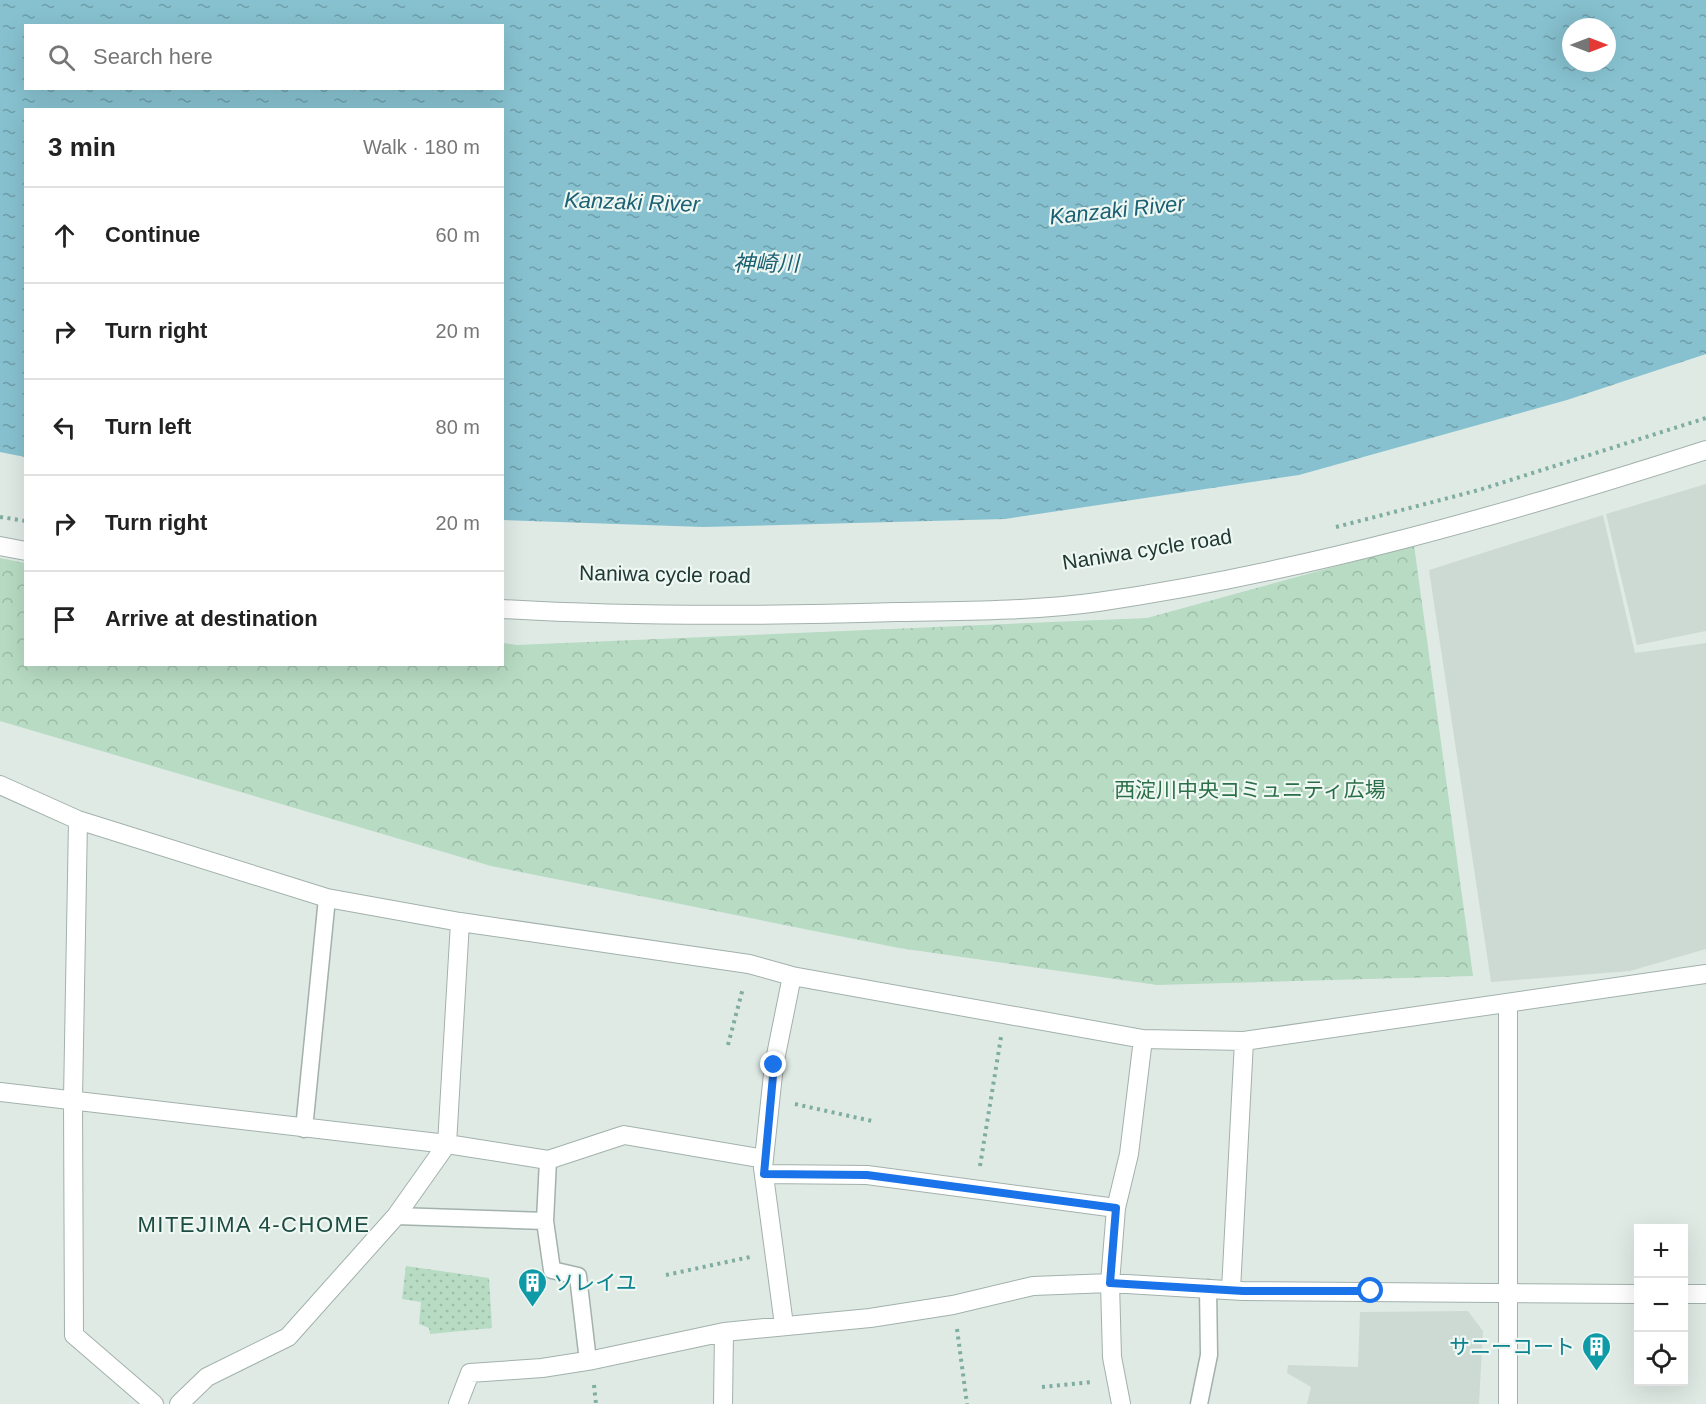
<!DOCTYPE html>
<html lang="en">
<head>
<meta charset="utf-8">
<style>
	:root { --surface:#fff; --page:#f6f6f6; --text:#222; --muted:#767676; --line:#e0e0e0 }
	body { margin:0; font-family:Helvetica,"Noto Sans JP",sans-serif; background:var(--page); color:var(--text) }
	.controls { position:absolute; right:18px; bottom:18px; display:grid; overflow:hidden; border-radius:0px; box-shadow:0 6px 24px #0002 }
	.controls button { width:54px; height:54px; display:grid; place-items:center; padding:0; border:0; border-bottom:2px solid var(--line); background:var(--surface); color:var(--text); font:30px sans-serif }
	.compass { position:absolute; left:1562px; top:18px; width:54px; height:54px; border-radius:50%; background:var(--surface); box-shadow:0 6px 24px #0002; rotate:90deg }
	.stop { position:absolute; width:18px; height:18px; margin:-14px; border:4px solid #1a73e8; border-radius:50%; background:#fff }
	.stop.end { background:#1a73e8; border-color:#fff; box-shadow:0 2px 6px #0008 }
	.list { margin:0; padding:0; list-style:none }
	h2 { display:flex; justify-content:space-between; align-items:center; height:78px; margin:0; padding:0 24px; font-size:26px }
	h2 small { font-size:20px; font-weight:400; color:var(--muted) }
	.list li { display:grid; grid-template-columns:39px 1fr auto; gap:18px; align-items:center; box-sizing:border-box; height:96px; padding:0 24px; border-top:2px solid var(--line) }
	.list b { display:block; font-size:22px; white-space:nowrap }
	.list em { font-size:20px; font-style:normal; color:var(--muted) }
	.icon { flex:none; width:33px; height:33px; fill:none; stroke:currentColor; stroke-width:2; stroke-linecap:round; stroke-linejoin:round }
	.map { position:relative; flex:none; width:1706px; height:1404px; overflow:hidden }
	.search { position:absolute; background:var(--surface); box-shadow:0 6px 24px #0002; left:24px; top:24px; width:480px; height:66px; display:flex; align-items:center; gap:15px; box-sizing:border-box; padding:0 21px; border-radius:0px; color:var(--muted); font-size:22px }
	.panel { position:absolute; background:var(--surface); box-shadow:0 6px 24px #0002; left:24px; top:108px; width:480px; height:558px; border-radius:0px }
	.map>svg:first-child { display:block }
	.built { fill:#cddad4 }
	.park { fill:url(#park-crowns) }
	.garden { fill:url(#garden-dots) }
	.water { fill:url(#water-ripples); fill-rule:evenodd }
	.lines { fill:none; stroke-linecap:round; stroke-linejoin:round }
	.service-casing { stroke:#a2b1ac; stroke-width:19 }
	.minor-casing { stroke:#a2b1ac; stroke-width:20 }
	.tertiary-casing { stroke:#a2b1ac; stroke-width:20 }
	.path { stroke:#7fada1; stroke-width:4; stroke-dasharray:3 4.5; stroke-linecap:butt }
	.service { stroke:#fff; stroke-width:16 }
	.minor { stroke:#fff; stroke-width:18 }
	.tertiary { stroke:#fff; stroke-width:18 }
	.route { stroke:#1a73e8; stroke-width:8 }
	.labels { text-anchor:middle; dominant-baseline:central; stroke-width:4.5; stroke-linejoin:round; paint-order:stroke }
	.street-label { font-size:21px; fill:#203934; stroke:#eff7f3 }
	.park-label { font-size:21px; fill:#2b6f48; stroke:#eff7f3 }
	.culture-label { font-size:21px; fill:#0d838f; stroke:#eff7f3; text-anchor:start }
	.water-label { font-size:22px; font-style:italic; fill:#1c6173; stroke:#eff7f3 }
	.neighbourhood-label { font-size:22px; letter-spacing:1.5px; fill:#1d4b41; stroke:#eff7f3 }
</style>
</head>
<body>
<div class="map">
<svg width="1706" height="1404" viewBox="0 0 1706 1404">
	<defs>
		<pattern id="park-crowns" width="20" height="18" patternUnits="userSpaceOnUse" patternTransform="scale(1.5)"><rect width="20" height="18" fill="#b7dbc3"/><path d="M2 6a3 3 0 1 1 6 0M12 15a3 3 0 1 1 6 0" fill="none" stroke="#9dbda8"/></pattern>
		<pattern id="garden-dots" width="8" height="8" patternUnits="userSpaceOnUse" patternTransform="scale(1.5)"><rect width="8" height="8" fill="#b7dbc3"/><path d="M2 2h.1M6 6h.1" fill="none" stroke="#9dbda8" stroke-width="1.8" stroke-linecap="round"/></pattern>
		<pattern id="water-ripples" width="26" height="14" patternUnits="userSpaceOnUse" patternTransform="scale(1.5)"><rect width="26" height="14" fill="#87c1cf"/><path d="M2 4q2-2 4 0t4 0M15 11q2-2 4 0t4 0" fill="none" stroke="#6e9ea9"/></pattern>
	</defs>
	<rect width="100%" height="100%" fill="#dfeae5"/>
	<path class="built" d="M 1706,484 L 1706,631 L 1637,645 L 1606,514 Z
		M 1603,515 L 1635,653 L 1706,643 L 1706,949 L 1630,971 L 1491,982 L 1429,570 Z
		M 1468,1311 L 1483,1331 L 1479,1404 L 1307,1404 L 1311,1387 L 1287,1373 L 1288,1365 L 1358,1367 L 1360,1312 Z"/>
	<path class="park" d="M 1414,545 L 1473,976 L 1157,985 L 899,948 L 491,866 L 0,721 L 0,558 L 25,563 L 26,664 L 502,664 L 503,643 L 517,645 L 1147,618 Z"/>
	<path class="garden" d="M 406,1266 L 489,1278 L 492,1328 L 430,1334 L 429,1328 L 419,1324 L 421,1302 L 402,1299 Z"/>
	<path class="water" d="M 0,0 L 1706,0 L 1706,354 L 1567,400 L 1299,475 L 1005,519 L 703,527 L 503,520 L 502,110 L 26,110 L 25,457 L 0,452 ZM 26,26 L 502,26 L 502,88 L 26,88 ZM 1571,27 L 1607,27 L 1607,63 L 1571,63 Z"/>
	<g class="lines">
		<defs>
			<path id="service" d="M 304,1129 L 327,898
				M 396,1216 L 545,1221 L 548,1160
				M 545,1221 L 552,1270 L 578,1276 L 588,1361
				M 1199,1404 L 1209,1355 L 1208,1288"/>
			<path id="minor" d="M 0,546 L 26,551
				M 502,609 C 634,617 764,616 896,612 C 960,611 1035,611 1098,602 C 1305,572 1507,514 1706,450
				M 0,785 L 78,820 L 327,898 L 460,922 L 749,964 L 792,976 L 1143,1039 L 1244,1041 L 1706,974
				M 78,820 L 73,1099 L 74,1335 L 154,1404
				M 0,1092 L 447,1144 L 548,1160 L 624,1135 L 764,1159
				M 764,1174 L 867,1175 L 1116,1208
				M 1231,1290 L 1244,1041
				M 1684,1294 L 1706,1294
				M 784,1325 L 763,1168 L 774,1065 L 792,976
				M 179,1404 L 207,1377 L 288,1337 L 396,1216 L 447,1144 L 460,922
				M 458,1404 L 470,1373 L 542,1368 L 593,1360 L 724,1332 L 870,1318 L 953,1305 L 1033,1286 L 1110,1283 L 1243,1291 L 1638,1294
				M 723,1404 L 724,1332
				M 1121,1404 L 1112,1357 L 1110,1283 L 1116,1208 L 1129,1154 L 1143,1039"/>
			<path id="tertiary" d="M 1508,1004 L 1508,1404"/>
		</defs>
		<use href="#service" class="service-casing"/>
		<use href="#minor" class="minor-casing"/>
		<use href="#tertiary" class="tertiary-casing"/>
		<path class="path" d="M 0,517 L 26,521
			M 1336,527 L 1479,490 L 1706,418
			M 728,1045 L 743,988
			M 795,1104 L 872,1121
			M 980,1166 L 1001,1037
			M 666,1275 L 750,1257
			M 957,1329 L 967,1404
			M 594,1385 L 596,1404
			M 1042,1387 L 1092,1382"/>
		<use href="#service" class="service"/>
		<use href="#minor" class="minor"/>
		<use href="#tertiary" class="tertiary"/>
	</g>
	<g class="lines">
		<path class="route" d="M 774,1065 L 764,1174 L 867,1175 L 1116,1208 L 1110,1283 L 1243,1291 L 1371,1291"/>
	</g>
	<defs>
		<symbol id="building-pin" viewBox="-11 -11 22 30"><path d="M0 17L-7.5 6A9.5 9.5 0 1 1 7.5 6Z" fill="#0f9aa8" stroke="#eff7f3"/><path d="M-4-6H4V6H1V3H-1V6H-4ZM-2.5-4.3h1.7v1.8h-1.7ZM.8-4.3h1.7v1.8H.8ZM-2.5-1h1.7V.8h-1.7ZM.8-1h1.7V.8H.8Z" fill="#fff"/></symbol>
	</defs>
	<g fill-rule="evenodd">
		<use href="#building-pin" x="516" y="1266" width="33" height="45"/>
		<use href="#building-pin" x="1580" y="1330" width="33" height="45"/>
	</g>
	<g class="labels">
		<g class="street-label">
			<text transform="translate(1147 549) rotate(-9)">Naniwa cycle road</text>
			<text transform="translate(665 574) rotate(1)">Naniwa cycle road</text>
		</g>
		<g class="park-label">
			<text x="1250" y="789">西淀川中央コミュニティ広場</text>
		</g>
		<g class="culture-label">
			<text x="553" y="1282">ソレイユ</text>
			<text x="1575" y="1346" text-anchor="end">サニーコート</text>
		</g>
		<g class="water-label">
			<text transform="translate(632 202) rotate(2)">Kanzaki River</text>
			<text transform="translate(1117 210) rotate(-6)">Kanzaki River</text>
			<text x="766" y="263">神崎川</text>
		</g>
		<g class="neighbourhood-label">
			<text x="254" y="1224">MITEJIMA 4-CHOME</text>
		</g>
	</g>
</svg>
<div class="controls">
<button>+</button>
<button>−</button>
<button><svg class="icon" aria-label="locate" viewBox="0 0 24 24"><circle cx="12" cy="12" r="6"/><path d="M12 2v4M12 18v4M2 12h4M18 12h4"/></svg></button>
</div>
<svg class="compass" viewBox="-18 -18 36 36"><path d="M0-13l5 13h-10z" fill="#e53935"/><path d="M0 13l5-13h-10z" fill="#767676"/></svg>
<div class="stop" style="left:1371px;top:1291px"></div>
<div class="stop end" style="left:774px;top:1065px"></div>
<div class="search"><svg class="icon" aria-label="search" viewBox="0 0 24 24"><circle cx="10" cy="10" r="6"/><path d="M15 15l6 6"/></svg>Search here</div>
<section class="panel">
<h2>3 min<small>Walk · 180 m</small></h2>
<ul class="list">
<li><svg class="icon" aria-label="ahead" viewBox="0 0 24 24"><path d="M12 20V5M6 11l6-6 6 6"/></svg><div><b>Continue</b></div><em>60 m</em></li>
<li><svg class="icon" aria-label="right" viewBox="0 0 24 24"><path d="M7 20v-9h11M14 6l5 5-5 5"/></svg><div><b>Turn right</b></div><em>20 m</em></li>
<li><svg class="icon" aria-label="left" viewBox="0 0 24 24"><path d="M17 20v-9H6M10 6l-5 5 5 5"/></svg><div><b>Turn left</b></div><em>80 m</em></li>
<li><svg class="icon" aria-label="right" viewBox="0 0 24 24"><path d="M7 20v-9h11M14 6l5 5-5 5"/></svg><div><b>Turn right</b></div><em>20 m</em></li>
<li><svg class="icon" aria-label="arrive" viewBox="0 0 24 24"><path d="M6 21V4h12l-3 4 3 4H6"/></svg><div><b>Arrive at destination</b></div></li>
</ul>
</section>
</div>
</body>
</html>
